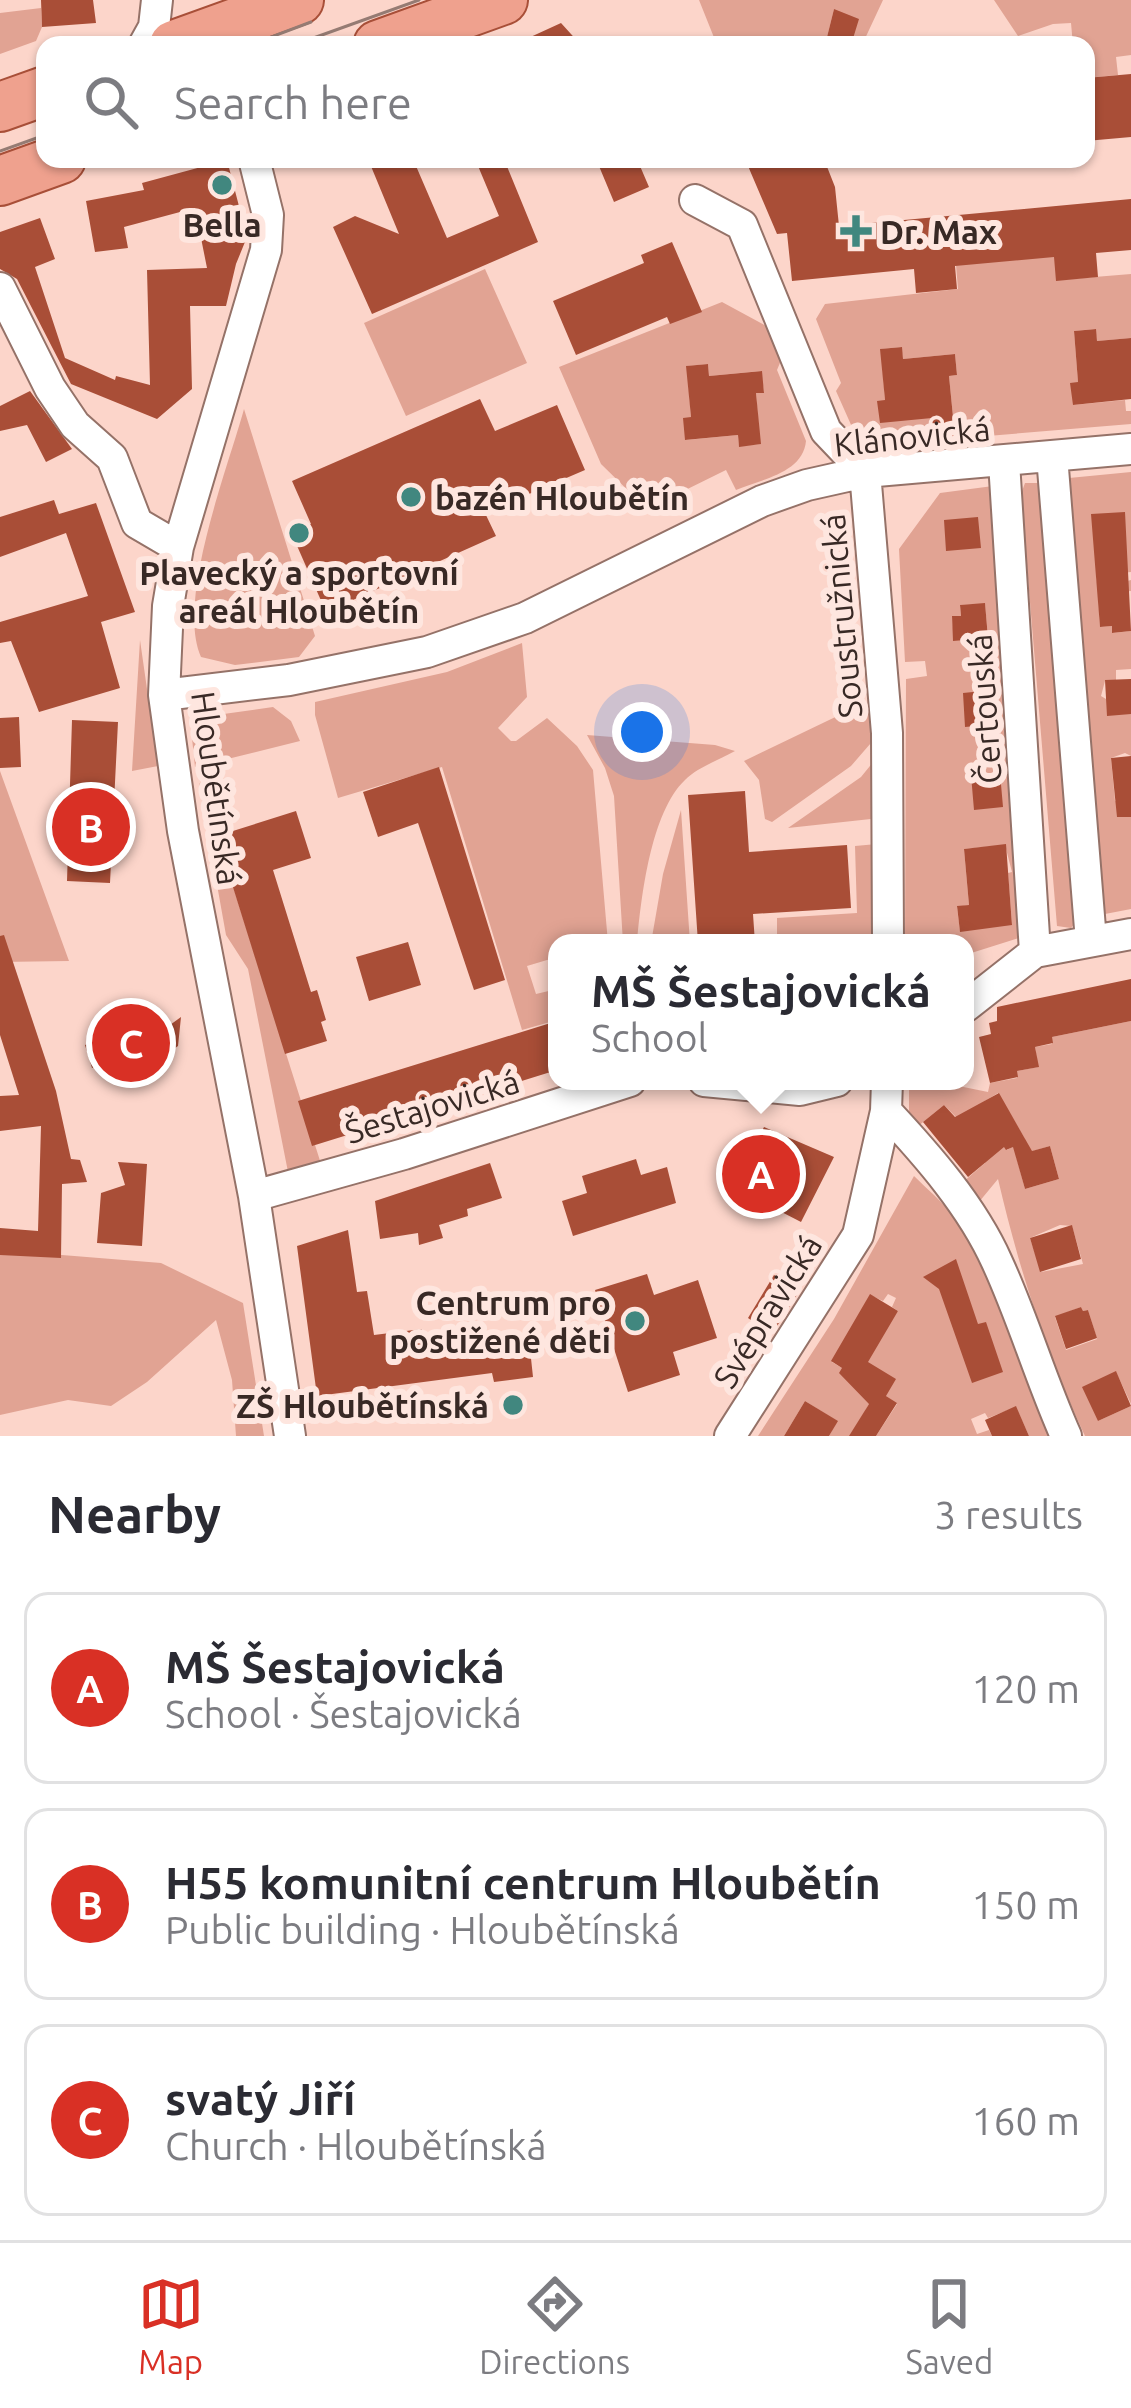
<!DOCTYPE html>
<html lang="en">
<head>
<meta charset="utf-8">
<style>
	:root { --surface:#fff; --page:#f2f2f3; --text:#2b2b33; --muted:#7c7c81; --line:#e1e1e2; --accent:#d93025 }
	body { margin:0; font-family:Ubuntu,sans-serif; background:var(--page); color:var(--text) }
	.you { position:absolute; left:642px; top:732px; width:42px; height:42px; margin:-30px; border:9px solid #fff; border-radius:50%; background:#1a73e8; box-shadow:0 0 0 18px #1a73e833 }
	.badge { display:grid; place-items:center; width:78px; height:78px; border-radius:50%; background:var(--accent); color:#fff; font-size:39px; font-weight:700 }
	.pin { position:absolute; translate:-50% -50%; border:6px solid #fff; box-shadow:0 3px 12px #0006 }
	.popup { position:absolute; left:548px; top:934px; width:426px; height:156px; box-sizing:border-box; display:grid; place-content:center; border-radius:24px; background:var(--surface); filter:drop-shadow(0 3px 9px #0005); font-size:39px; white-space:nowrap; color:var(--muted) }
	.popup b { font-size:45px; color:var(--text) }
	.popup::after { content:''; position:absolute; left:50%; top:100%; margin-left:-24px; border:24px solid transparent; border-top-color:var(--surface) }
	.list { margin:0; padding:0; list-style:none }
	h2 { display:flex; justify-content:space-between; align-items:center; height:156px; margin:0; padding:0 48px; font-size:51px }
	h2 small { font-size:39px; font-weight:400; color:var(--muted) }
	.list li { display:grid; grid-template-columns:78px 1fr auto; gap:36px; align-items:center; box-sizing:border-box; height:192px; margin:0 24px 24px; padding:0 24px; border:3px solid var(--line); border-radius:24px }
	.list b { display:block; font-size:45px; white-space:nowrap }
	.list p { margin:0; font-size:39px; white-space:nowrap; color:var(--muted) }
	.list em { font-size:39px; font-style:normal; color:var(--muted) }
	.icon { flex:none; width:66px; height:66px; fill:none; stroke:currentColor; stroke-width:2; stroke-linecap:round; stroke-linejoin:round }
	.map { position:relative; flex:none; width:1131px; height:1436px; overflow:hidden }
	.search { position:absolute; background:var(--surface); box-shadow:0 3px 9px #0004; left:36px; right:36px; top:36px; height:132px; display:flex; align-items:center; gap:30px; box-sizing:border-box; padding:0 42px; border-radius:24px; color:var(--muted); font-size:45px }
	.sheet { height:804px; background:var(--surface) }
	nav { display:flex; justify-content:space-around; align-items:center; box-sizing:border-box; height:168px; border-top:3px solid var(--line); background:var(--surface); font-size:33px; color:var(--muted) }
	nav a { display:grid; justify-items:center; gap:6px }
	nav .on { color:var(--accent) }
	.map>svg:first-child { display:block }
	.green { fill:#e1a393; fill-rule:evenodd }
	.building { fill:#a94e37 }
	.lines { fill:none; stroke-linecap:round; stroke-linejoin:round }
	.minor-casing { stroke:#957268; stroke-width:34 }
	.primary-casing { stroke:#a84f38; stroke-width:52 }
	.minor { stroke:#fff; stroke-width:30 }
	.primary { stroke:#efa18e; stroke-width:48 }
	.tram { stroke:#957b73; stroke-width:3 }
	.poi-dot { fill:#41877f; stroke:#fee6df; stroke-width:4.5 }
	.labels { text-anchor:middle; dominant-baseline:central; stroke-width:12; stroke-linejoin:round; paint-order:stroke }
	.poi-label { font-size:33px; font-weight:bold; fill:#382925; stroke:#fee6df }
	.street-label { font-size:33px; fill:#382925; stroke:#fee6df }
</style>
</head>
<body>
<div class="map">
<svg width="1131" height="1436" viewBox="0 0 1131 1436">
	<rect width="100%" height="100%" fill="#fcd5ca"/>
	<path class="green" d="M 699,0 L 883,0 L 862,45 L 851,45 L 834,9 L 825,45 L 717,45 Z
		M 994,0 L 1131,0 L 1131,55 L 1116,57 L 1118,75 L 1086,78 L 1086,45 L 1073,45 L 1071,23 L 1053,24 L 1018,36 Z
		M 41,8 L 42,27 L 36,41 L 0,54 L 0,13 Z
		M 1055,256 L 1058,280 L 1131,274 L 1131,338 L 1097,341 L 1095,329 L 1074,331 L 1078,382 L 1073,405 L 1125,400 L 1126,411 L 1131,411 L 1131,424 L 878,445 L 856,436 L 836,391 L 841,383 L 816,319 L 825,304 L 958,289 L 956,265 ZM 901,347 L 903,359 L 955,354 L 957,375 L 949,376 L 954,427 L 933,429 L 932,418 L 885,400 L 881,349 Z
		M 485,269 L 527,363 L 406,416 L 364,323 Z
		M 722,302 L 768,327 L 782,358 L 777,370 L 806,441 C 803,473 762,479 736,490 L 726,470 L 647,509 L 601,464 L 559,367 ZM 708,364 L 709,376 L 761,371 L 764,392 L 756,393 L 760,444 L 739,446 L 738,435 L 686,440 L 691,417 L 687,366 Z
		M 244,409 L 315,636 L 299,657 L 235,665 L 201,657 C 176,601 227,471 244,409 Z
		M 1131,472 L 1131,572 L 1096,576 L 1098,589 L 1131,580 L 1131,591 L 1098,594 L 1100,627 L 1112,626 L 1113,633 L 1131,631 L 1131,669 L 1116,670 L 1116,680 L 1105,681 L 1101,696 L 1131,714 L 1131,756 L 1125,753 L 1111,758 L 1115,801 L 1131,800 L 1131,909 L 1105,914 L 1069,478 Z
		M 1025,483 L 1042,483 L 1080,917 L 1071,928 L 1057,926 L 1021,494 Z
		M 993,486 L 1028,935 L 965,955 L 965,943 L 905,943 L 906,679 L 927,676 L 925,661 L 905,662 L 899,549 L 940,493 ZM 985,604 L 988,637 L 954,640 L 952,617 L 961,616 L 960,605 ZM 1005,845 L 1012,872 L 1008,873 L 1012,924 L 960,931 L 957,907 L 969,905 L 964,849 Z
		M 140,640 L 158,766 L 132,771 Z
		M 522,643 L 527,697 L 498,728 L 511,741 L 516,741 L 547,718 L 577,746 L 593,770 L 608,943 L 557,943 L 557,957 L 527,966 L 536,994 L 557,989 L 557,1020 L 522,1030 L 442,767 L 338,798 L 315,715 L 315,702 L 447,672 Z
		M 273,707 L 291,721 L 300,741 L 195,767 L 192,738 L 202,717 Z
		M 868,708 L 877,720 L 877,736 L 851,766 L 772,822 L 765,819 L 759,780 L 744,761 L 852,709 Z
		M 587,735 L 715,745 L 735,751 C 719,760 698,767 685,780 C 651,812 641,897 637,943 L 623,943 L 614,796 L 605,768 Z
		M 878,756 L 880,818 L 788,828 L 861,777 Z
		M 0,771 L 69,961 L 0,962 Z
		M 205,779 L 217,836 L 322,1167 L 289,1177 L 248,969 L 226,935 L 199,784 Z
		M 681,810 L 690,943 L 651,943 L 663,874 Z
		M 877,844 L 879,943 L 777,943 L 777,918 L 857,913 L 855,846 Z
		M 1131,1021 L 1131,1404 L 1116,1372 L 1098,1421 L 1131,1406 L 1131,1436 L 1085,1436 C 1046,1353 1019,1269 998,1179 L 979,1202 L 962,1183 L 985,1163 L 958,1119 L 944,1105 L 917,1127 L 909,1112 L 909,1081 L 934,1081 L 988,1092 L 990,1083 L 1017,1078 L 1017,1071 L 1038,1067 L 1035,1047 L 1052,1044 L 1052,1037 ZM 998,1093 L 1025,1139 L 1007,1150 L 980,1104 ZM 1050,1146 L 1059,1179 L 1025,1189 L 1016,1156 ZM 1060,1225 L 1072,1226 L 1083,1264 L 1041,1272 L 1030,1238 ZM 1081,1307 L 1083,1311 L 1088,1310 L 1097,1339 L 1066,1350 L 1055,1317 Z
		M 914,1176 C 927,1189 942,1201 953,1216 C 1000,1275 1019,1366 1050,1436 L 1029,1436 L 1016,1407 L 988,1418 L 985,1413 L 971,1419 L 977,1434 L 989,1430 L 992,1436 L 876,1436 L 897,1404 L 886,1396 L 888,1374 L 866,1409 L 856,1436 L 829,1436 L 837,1421 L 805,1401 L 784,1436 L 758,1436 L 834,1319 ZM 888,1294 L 896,1298 L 892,1307 L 898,1311 L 842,1368 L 832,1362 L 870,1295 L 883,1301 Z
		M 0,1250 L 161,1263 L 243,1303 L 264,1436 L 236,1436 L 232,1380 L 216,1320 L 147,1382 L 111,1406 L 68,1400 L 0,1415 Z"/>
	<path class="building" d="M 41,0 L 93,0 L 96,23 L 42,27 Z
		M 834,9 L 859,19 L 851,45 L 825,45 Z
		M 561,23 L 581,45 L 513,45 Z
		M 1131,74 L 1131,137 L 1086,141 L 1086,78 Z
		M 368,159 L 413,159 L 447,238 L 499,216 L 478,166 L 504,159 L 538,242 L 372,314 L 333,227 L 355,216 L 399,234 Z
		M 596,159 L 637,159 L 649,187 L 614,202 Z
		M 745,159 L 824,159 L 835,187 L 839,226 L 1131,199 L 1131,250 L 1096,253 L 1098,277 L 1056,281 L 1054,257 L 955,266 L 957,289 L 916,293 L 914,269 L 792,281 L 787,233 L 777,234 Z
		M 227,160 L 247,237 L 236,264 L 226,306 L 190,306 L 192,389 L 157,419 L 71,384 L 17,279 L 0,269 L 0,232 L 40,218 L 55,259 L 35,267 L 65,358 L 115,380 L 116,376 L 150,385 L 147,270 L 207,268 L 195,208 L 124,227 L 128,248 L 95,252 L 86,201 L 144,190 L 142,183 Z
		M 672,242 L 702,312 L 670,324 L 667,317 L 576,355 L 553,301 L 644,263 L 641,255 Z
		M 1096,329 L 1097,341 L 1131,338 L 1131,399 L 1073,405 L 1070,383 L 1078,382 L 1074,331 Z
		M 902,347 L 903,359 L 955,354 L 957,375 L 949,376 L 954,427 L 933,429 L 932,418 L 880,423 L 877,401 L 885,400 L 880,349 Z
		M 708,364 L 709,376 L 762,371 L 764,393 L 756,393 L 761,444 L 739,447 L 738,435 L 685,440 L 683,418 L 691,417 L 686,366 Z
		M 30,391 L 72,449 L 46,462 L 27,425 L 0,431 L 0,406 Z
		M 480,399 L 495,431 L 557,405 L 585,470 L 485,513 L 496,536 L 326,612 L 291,532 L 311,524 L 292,481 Z
		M 54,500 L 59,514 L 96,503 L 135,612 L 101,622 L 120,688 L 39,712 L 11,641 L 0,643 L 0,622 L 88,596 L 66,533 L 0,557 L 0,517 Z
		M 1125,512 L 1131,631 L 1112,633 L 1112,626 L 1100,627 L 1091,514 Z
		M 978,517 L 981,548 L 946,551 L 944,520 Z
		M 985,603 L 988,638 L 953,641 L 952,616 L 961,616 L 960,605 Z
		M 1131,679 L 1131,714 L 1107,716 L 1105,680 Z
		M 993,690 L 996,724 L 965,727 L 963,693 Z
		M 19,717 L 21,767 L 0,768 L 0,718 Z
		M 72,720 L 118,722 L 110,883 L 67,881 Z
		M 1131,756 L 1131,817 L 1117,817 L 1111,758 Z
		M 439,767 L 505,980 L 474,990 L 418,823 L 378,837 L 363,792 Z
		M 1000,773 L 1003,807 L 974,810 L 971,775 Z
		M 745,791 L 749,852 L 847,845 L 851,908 L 753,914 L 755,943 L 698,943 L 688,795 Z
		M 296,811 L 311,858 L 273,870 L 311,992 L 317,990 L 326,1020 L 321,1022 L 327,1041 L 285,1054 L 217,836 Z
		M 1006,844 L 1012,925 L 960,932 L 957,906 L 969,905 L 964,849 Z
		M 4,935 L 56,1091 L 71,1159 L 80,1160 L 87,1182 L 62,1184 L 61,1258 L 0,1255 L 0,1228 L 38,1231 L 41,1126 L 0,1131 L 0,1096 L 19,1095 L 0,1035 L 0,936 Z
		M 408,942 L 421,985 L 369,1001 L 356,957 Z
		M 1131,979 L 1131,1021 L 1052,1037 L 1053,1043 L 1035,1047 L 1039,1067 L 1017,1071 L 1018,1077 L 990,1083 L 979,1037 L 991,1034 L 989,1023 L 997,1021 L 997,1007 Z
		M 157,1011 L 163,1030 L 181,1017 L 178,1046 L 168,1053 L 102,1073 L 100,1065 L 92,1068 L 85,1045 L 140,1025 L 138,1017 Z
		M 557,1021 L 557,1070 L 312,1146 L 298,1101 Z
		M 999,1093 L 1032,1151 L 1050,1146 L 1059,1179 L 1025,1189 L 1013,1147 L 1006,1150 L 1004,1147 L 968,1177 L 923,1122 L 944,1105 L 955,1117 Z
		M 764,1127 L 834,1157 L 801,1222 L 768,1205 L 761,1218 L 727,1200 Z
		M 636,1159 L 641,1175 L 667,1167 L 676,1203 L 573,1236 L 562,1201 L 587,1193 L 582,1176 Z
		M 118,1162 L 147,1164 L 142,1246 L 97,1243 L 101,1193 L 125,1185 Z
		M 490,1163 L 502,1198 L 467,1209 L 468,1216 L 439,1225 L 443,1238 L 419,1245 L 418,1233 L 380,1239 L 375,1201 Z
		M 1072,1225 L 1081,1259 L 1040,1272 L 1030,1238 Z
		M 348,1230 L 357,1292 L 367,1291 L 374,1335 L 422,1329 L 423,1341 L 501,1331 L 504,1352 L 530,1349 L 533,1377 L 494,1382 L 492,1373 L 317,1396 L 297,1246 Z
		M 956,1259 L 978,1324 L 986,1322 L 1003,1372 L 972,1383 L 939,1289 L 923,1277 Z
		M 647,1274 L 654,1295 L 698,1280 L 717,1338 L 673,1352 L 680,1375 L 628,1392 L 595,1290 Z
		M 774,1275 L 800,1290 L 772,1334 L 748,1318 Z
		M 870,1294 L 898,1311 L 868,1362 L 896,1379 L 886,1396 L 897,1403 L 876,1436 L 849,1436 L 869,1404 L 839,1373 L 842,1368 L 831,1361 Z
		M 1081,1307 L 1083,1311 L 1088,1310 L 1097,1338 L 1066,1349 L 1055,1316 Z
		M 1116,1371 L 1131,1406 L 1098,1421 L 1082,1387 Z
		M 805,1401 L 838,1421 L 829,1436 L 784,1436 Z
		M 1016,1406 L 1029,1436 L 992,1436 L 985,1420 Z"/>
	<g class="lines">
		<defs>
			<path id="minor" d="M 144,45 L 154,27 L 157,0
				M 254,159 L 268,215 L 266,250 L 178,547 L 168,606 L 164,695 L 183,831 L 254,1196 L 290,1436
				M 695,200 L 742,225 L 826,431 L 865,472 L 887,733 L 888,943
				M 0,288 L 50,388 L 75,425 L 112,458 L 137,523 L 178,547
				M 1052,456 L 1091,941
				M 1004,462 L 1035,952
				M 164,695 L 289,680 L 427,652 L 525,618 L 762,501 L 807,485 L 865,472 L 1131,449
				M 965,1007 L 1035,952 L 1131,934
				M 704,1081 L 800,1090 L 837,1081
				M 886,1111 C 927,1155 972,1206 997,1262 C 1023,1318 1040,1378 1066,1436
				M 254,1196 L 404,1154 L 630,1081
				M 730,1436 L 858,1235 L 886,1111 L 887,1081"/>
			<path id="primary" d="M 174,45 L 299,0
				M 378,45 L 503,0
				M 0,107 L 45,91
				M 0,181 L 61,159"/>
		</defs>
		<use href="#minor" class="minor-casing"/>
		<use href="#primary" class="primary-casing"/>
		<use href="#minor" class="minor"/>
		<use href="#primary" class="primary"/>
		<path class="tram" d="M 250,45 L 311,22
			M 294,45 L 419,0
			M 0,151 L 45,135"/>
	</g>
	<g class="poi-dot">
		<circle cx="222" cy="185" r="12"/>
		<path d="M850 213h12v12h12v12h-12v12h-12v-12h-12v-12h12z"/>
		<circle cx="411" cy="497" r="12"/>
		<circle cx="299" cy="533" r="12"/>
		<circle cx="635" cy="1321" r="12"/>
		<circle cx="513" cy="1405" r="12"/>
	</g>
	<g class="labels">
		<g class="poi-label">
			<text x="222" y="224">Bella</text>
			<text x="880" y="231" text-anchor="start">Dr. Max</text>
			<text x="435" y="497" text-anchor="start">bazén Hloubětín</text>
			<text x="299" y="572">Plavecký a sportovní<tspan x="299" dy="38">areál Hloubětín</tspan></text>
			<text x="611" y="1302" text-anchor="end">Centrum pro<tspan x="611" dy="38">postižené děti</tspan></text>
			<text x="489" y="1405" text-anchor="end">ZŠ Hloubětínská</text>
		</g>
		<g class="street-label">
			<text transform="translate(912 436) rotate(-6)">Klánovická</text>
			<text transform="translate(841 616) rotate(-95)">Soustružnická</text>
			<text transform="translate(984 709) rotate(-94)">Čertouská</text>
			<text transform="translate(217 788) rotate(82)">Hloubětínská</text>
			<text transform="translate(432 1106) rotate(-17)">Šestajovická</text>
			<text transform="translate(767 1311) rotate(-58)">Svépravická</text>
		</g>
	</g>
</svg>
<div class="you"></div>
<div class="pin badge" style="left:761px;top:1174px">A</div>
<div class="popup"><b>MŠ Šestajovická</b>School</div>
<div class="pin badge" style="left:91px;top:827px">B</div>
<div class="pin badge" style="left:131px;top:1043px">C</div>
<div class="search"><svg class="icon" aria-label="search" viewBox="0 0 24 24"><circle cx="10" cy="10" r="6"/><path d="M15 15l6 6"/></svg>Search here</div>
</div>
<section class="sheet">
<h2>Nearby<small>3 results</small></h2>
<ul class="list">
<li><span class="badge">A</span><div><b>MŠ Šestajovická</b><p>School · Šestajovická</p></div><em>120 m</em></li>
<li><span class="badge">B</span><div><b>H55 komunitní centrum Hloubětín</b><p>Public building · Hloubětínská</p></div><em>150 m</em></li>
<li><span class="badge">C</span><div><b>svatý Jiří</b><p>Church · Hloubětínská</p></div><em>160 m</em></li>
</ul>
</section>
<nav>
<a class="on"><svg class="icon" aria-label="map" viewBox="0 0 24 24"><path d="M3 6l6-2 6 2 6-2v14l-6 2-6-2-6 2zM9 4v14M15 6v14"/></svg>Map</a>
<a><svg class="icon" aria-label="directions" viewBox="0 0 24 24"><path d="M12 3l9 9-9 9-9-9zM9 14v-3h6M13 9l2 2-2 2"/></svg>Directions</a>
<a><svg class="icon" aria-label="saved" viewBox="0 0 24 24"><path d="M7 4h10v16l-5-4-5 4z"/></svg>Saved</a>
</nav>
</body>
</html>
